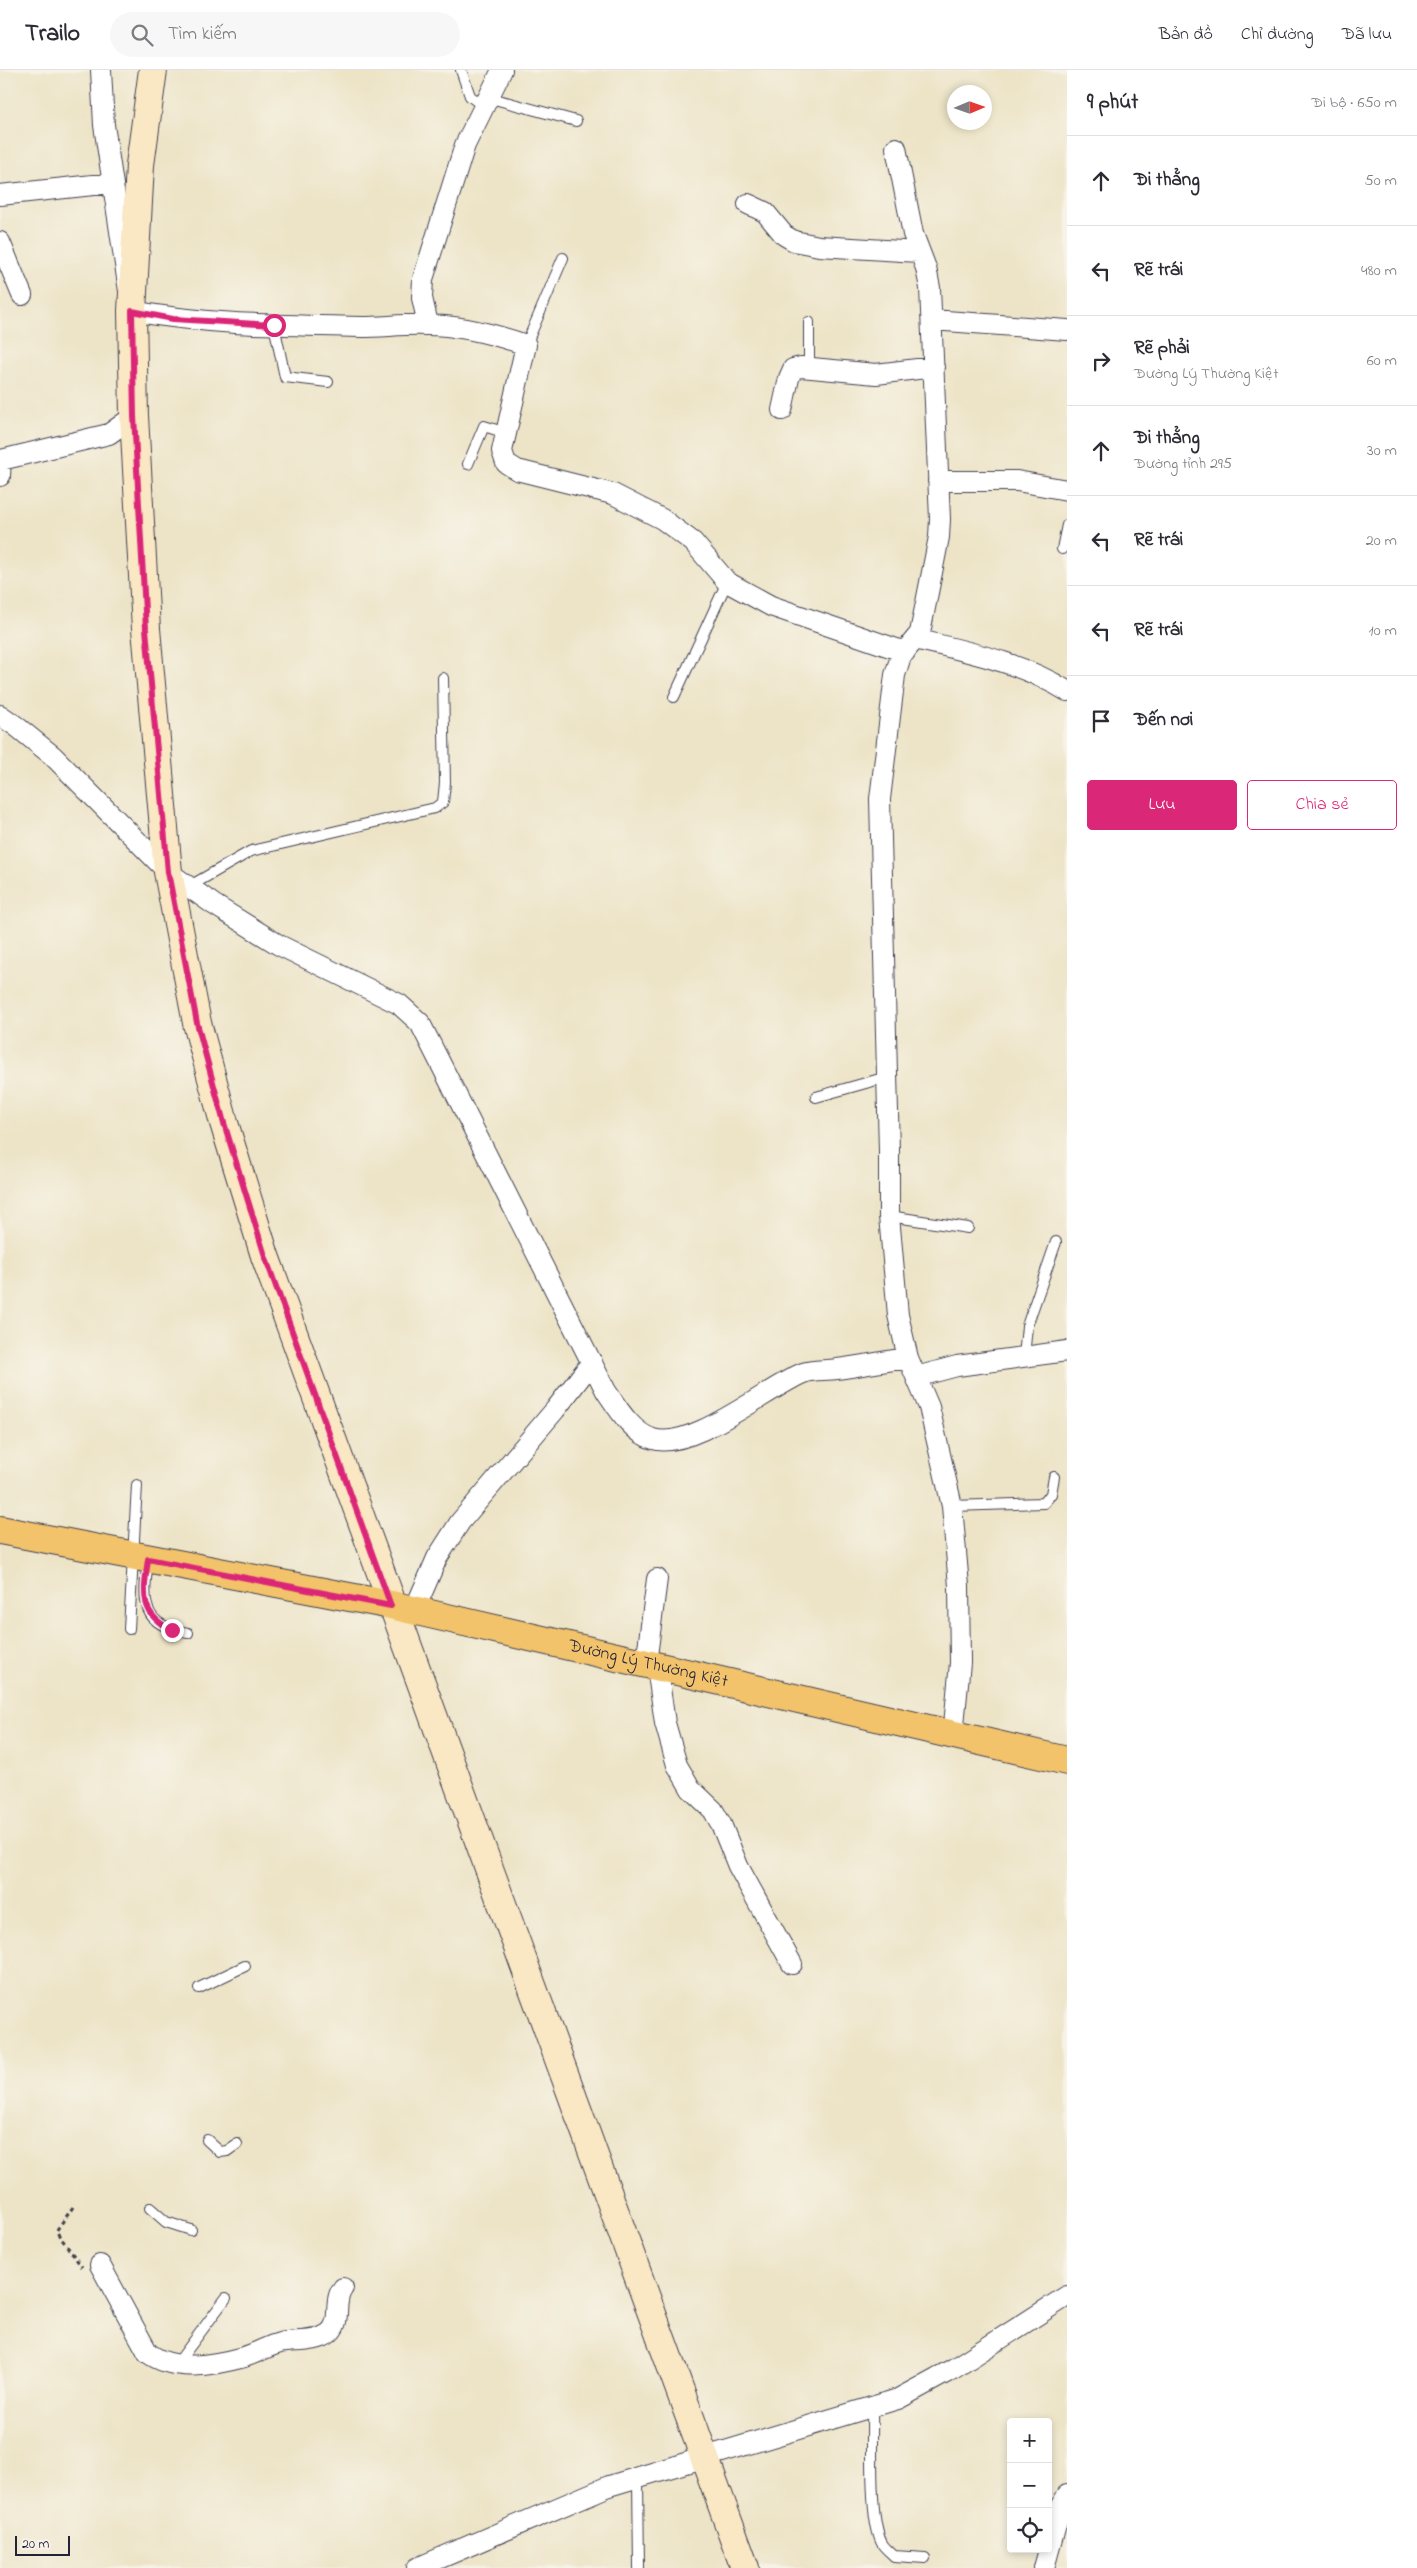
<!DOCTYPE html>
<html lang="vi">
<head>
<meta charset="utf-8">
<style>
	:root { --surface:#fff; --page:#f7f7f7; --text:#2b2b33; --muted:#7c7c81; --line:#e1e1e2; --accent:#db2777 }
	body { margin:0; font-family:"Indie Flower",sans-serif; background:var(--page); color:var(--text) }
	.controls { position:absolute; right:15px; bottom:15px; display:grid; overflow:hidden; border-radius:5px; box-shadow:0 2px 8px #0003 }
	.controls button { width:45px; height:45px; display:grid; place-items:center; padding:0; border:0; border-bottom:1px solid var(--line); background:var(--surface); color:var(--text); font:25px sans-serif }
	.compass { position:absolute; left:947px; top:15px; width:45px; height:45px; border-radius:50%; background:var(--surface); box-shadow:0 2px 8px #0003; rotate:88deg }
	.scale { position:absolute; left:15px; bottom:12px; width:55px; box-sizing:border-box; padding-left:5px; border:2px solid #22223b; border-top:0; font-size:14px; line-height:18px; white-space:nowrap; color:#22223b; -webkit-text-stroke:4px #f7f3e8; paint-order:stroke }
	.stop { position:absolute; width:15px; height:15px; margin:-11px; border:4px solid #db2777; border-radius:50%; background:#fff }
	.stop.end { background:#db2777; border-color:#fff; box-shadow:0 1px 5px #0008 }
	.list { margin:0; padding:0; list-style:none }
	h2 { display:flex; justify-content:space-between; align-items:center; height:65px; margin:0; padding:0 20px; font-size:21px }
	h2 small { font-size:16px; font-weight:400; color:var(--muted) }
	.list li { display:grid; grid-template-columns:32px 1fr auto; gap:15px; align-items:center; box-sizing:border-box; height:90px; padding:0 20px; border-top:1px solid var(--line) }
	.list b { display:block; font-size:19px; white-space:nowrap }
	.list p { margin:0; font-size:16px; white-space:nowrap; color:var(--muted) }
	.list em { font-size:16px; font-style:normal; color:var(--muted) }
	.actions { display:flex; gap:10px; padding:15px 20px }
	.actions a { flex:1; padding:11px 0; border:1px solid var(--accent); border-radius:5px; text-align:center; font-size:18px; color:var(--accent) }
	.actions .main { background:var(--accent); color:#fff }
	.icon { flex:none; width:28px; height:28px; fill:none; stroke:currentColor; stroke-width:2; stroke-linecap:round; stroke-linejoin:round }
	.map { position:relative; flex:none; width:1067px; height:2498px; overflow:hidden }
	header { display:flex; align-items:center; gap:30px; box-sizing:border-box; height:70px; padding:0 25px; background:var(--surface); border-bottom:1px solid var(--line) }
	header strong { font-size:24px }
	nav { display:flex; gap:28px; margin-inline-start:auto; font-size:18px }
	.search { width:350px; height:45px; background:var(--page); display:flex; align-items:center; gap:12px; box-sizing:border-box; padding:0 18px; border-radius:28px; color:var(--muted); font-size:19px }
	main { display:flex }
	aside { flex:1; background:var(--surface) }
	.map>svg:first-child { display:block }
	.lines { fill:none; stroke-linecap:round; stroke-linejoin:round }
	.lane-casing { stroke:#403f50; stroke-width:12 }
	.street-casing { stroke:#403f50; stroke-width:22 }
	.secondary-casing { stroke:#403f50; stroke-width:30 }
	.primary-casing { stroke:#403f50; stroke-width:30 }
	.path { stroke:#403f50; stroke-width:3; stroke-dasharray:4 4; stroke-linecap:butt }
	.lane { stroke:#fff; stroke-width:10 }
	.street { stroke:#fff; stroke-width:20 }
	.secondary { stroke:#fae7c3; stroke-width:28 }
	.primary { stroke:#f2c36a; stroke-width:28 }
	.route { stroke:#db2777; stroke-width:6 }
	.labels { text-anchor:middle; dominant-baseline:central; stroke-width:4.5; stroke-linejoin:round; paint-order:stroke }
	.street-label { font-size:18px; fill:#22223b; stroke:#f7f3e8 }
</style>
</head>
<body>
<header>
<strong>Trailo</strong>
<div class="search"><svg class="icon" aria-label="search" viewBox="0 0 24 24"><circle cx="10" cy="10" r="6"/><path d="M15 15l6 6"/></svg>Tìm kiếm</div>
<nav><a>Bản đồ</a><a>Chỉ đường</a><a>Đã lưu</a></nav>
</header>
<main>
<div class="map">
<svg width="1067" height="2498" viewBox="0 0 1067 2498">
	<rect width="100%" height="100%" fill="#f7f3e8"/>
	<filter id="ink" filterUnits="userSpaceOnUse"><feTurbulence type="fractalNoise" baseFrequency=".02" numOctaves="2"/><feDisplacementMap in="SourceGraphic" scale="10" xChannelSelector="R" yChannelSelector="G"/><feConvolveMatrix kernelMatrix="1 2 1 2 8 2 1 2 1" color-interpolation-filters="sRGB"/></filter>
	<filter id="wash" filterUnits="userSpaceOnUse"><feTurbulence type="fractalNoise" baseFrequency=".0096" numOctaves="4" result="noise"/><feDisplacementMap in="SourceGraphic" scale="20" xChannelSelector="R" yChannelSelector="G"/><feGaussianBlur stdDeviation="1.12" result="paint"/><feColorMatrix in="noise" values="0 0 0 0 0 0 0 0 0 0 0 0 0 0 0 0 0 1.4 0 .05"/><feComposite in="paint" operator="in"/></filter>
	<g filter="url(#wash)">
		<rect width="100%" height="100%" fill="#ede4c7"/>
	</g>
	<g filter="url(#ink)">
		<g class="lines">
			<defs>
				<path id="lane" d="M 461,0 L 470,26 L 483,36
					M 487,27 L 576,51
					M 809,252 L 809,297
					M 274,255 L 285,307 L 328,312
					M 526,275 L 563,188
					M 468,394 L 484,356 L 506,363
					M 1062,479 L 1067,455
					M 674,627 L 727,512
					M 190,816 L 251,781 L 435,738 L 443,732 L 445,713 L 443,608
					M 816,1027 L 887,1007
					M 889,1146 L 968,1158
					M 1024,1287 L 1027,1256 L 1056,1172
					M 952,1436 L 1044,1433 L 1051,1424 L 1054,1407
					M 148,1490 C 143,1532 140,1555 188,1563
					M 129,1559 L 137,1415
					M 199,1918 L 245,1896
					M 207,2070 L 220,2082 L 227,2081 L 237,2074
					M 150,2138 L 166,2152 L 191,2160
					M 176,2295 L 226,2228
					M 872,2337 C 873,2368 868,2452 883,2475 C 886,2479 891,2483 894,2486 L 925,2488
					M 638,2408 L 639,2498"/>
				<path id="street" d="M 101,0 L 104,55 L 132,241 C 208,255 285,255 362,257 C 383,257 405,254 426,255 C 460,255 494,264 526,275 L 502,381 L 506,393 L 517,400 L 613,424 L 662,449 L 693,472 L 727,512 L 771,536 L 905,582
					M 896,78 L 913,164 L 926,198 L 930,218 L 940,449 L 939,467 L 920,563 L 901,586 L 895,605 L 880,729 L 889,1081 L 889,1146 L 898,1245 L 908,1288 L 929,1337 L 952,1436 L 959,1516 L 960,1593 L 953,1665
					M 0,125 L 112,113
					M 748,134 L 765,142 L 784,165 L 794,171 L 819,176 L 918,182
					M 0,172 L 22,225
					M 932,250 L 1067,260
					M 428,254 L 422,228 L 423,209 L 465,75 L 502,0
					M 782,340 L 789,308 L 793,299 L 801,297 L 876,304 L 934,297
					M 0,406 L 1,390 L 109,364 L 134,346
					M 938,411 L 1017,411 L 1067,420
					M 915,569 C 968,582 1021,592 1067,621
					M 0,645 L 16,656 L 53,686 L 168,802 L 213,834 L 279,875 L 399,934 L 420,953 L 606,1321 C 617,1337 632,1363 653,1369 C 692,1381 767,1318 803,1303 C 813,1299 826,1301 837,1299 C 861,1296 884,1291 908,1288
					M 916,1307 L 957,1296 L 1067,1281
					M 414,1541 L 437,1488 L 460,1452 L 555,1340 L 592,1292
					M 650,1595 L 647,1586 L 657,1509
					M 657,1597 L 665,1653 L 677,1695 L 691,1719 L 713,1740 L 721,1754 L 738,1796 L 792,1894
					M 100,2195 L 148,2283 C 175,2303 214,2295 244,2287 C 257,2283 268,2276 280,2273 C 295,2270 317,2273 329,2263 C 343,2252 332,2231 343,2218
					M 417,2498 L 609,2416 L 898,2329 L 953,2299 L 1067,2226
					M 1044,2498 L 1061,2436 L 1067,2425"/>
				<path id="secondary" d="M 153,0 L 140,95 L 132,241 L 134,346 L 146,559 L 168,802 L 197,953 L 224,1053 L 265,1186 L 745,2498"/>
				<g id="primary">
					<path id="s1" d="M 0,1460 L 391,1535 L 1067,1691"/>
				</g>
			</defs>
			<use href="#lane" class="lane-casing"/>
			<use href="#street" class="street-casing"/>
			<use href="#secondary" class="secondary-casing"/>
			<use href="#primary" class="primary-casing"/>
			<path class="path" d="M 73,2137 L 56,2161 L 82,2197"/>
			<use href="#lane" class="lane"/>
			<use href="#street" class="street"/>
			<use href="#secondary" class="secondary"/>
			<use href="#primary" class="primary"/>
		</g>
	</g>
	<g class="lines" filter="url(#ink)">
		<path class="route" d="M 172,1560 C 138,1544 144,1521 148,1489 L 391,1536 L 265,1186 L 224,1053 L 197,953 L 168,802 L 146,559 L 134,346 L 132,241 L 173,249 L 274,255"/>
	</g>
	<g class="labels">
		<g class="street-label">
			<text stroke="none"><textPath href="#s1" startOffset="662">Đường Lý Thường Kiệt</textPath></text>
		</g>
	</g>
</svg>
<div class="controls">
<button>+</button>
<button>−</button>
<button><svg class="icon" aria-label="locate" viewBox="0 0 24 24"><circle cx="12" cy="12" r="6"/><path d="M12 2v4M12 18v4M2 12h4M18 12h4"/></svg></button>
</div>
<svg class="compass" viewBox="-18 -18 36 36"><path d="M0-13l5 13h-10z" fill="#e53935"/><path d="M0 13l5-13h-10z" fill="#7c7c81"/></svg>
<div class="scale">20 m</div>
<div class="stop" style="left:274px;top:255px"></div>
<div class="stop end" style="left:172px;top:1560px"></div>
</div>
<aside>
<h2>9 phút<small>Đi bộ · 650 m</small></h2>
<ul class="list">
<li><svg class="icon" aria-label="ahead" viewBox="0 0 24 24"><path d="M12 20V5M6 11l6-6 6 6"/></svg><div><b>Đi thẳng</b></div><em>50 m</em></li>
<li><svg class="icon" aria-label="left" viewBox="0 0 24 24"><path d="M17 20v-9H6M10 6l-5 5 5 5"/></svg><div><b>Rẽ trái</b></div><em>480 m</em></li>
<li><svg class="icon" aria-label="right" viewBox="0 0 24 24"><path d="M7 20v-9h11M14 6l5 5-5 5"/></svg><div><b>Rẽ phải</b><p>Đường Lý Thường Kiệt</p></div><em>60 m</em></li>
<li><svg class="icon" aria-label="ahead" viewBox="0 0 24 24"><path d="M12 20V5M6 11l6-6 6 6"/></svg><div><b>Đi thẳng</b><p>Đường tỉnh 295</p></div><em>30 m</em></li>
<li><svg class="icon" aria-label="left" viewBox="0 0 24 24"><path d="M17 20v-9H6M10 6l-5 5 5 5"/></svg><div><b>Rẽ trái</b></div><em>20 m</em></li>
<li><svg class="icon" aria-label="left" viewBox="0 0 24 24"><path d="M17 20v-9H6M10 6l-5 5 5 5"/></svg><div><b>Rẽ trái</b></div><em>10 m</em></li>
<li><svg class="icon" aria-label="arrive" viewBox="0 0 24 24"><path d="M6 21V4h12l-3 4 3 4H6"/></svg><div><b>Đến nơi</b></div></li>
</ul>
<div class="actions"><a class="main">Lưu</a><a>Chia sẻ</a></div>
</aside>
</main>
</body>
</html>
